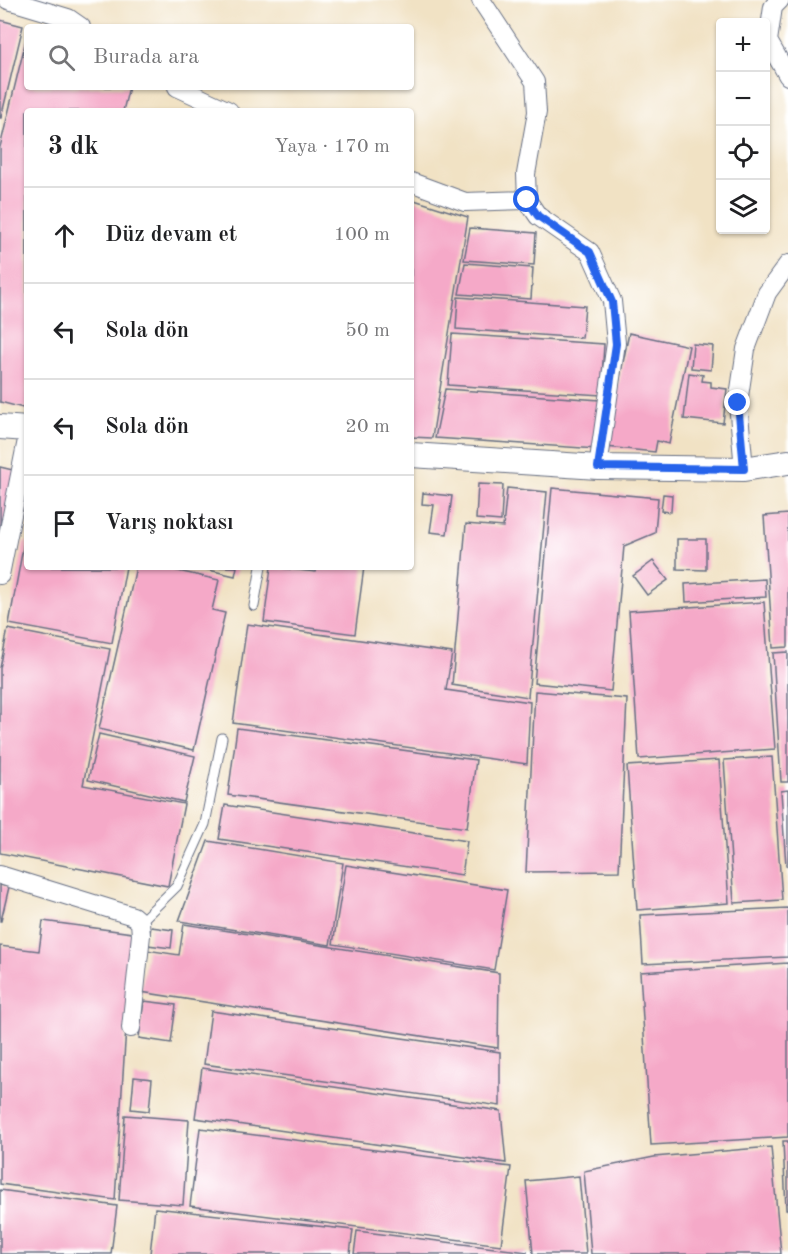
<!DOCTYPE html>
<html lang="tr">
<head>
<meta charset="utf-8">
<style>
	:root { --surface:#fff; --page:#f6f6f6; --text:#202124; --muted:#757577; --line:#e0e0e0 }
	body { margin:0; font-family:"Old Standard TT",serif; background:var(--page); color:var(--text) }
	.controls { position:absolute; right:18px; top:18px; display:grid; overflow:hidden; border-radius:6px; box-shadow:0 2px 4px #0004 }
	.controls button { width:54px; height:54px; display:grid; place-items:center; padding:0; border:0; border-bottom:2px solid var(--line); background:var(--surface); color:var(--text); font:30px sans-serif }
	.stop { position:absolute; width:18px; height:18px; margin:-14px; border:4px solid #2563eb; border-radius:50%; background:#fff }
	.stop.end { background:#2563eb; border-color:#fff; box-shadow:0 2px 6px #0008 }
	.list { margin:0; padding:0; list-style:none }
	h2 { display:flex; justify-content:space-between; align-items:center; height:78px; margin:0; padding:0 24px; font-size:26px }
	h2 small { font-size:20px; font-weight:400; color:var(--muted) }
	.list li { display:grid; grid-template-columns:39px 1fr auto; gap:18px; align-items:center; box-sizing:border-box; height:96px; padding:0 24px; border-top:2px solid var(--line) }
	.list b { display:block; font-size:22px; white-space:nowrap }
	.list em { font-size:20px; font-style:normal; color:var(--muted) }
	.icon { flex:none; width:33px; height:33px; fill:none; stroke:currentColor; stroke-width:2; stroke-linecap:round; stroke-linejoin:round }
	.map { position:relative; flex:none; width:788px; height:1254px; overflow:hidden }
	.search { position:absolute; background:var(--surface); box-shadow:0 2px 4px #0004; left:24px; top:24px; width:390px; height:66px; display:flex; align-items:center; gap:15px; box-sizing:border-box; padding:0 21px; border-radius:6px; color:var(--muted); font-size:22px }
	.panel { position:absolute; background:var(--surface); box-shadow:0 2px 4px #0004; left:24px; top:108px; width:390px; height:462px; border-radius:6px }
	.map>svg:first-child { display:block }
	.building { fill:#f5a9c8 }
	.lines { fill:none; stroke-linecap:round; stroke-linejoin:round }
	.service-casing { stroke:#666e82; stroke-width:11 }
	.minor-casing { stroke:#666e82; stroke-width:20 }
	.tertiary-casing { stroke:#666e82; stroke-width:26 }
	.service { stroke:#fff; stroke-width:9 }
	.minor { stroke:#fff; stroke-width:18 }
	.tertiary { stroke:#fff; stroke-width:24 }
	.route { stroke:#2563eb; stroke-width:8 }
</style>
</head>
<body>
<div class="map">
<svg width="788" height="1254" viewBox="0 0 788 1254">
	<rect width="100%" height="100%" fill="#fff"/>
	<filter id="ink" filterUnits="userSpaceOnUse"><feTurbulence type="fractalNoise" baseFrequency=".0167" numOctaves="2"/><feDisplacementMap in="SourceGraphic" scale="12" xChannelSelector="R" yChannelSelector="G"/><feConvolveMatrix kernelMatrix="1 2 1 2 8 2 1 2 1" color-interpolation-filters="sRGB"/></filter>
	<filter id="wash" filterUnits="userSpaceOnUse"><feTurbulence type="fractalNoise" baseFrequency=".008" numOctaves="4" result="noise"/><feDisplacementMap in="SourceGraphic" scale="24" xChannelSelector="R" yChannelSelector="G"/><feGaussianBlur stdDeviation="1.35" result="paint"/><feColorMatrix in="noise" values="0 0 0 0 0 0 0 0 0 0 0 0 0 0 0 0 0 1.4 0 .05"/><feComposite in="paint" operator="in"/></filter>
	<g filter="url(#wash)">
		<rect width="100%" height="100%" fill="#f1e2c4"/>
		<g id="blocks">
			<path class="building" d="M 0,20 L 23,26 L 1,118 L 0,118 Z
				M 26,40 L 27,87 L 129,87 L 123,111 L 27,111 L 27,409 L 0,402 L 0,147 Z
				M 411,199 L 468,217 L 432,438 L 411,437 Z
				M 470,228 L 536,233 L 534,265 L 464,260 Z
				M 465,263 L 533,268 L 531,299 L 459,294 Z
				M 458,297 L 585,306 L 582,338 L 456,329 Z
				M 629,333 L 689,346 L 669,444 L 657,441 L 655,452 L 606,447 Z
				M 452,334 L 604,344 L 601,395 L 448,385 Z
				M 693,344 L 713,346 L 711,370 L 691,368 Z
				M 689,373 L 703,375 L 702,381 L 711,382 L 711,387 L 727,389 L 723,423 L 684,419 Z
				M 445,389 L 600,400 L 597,449 L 435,438 Z
				M 0,467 L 17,471 L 0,543 Z
				M 478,484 L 503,485 L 501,521 L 476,519 Z
				M 507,488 L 547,492 L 528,697 L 452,685 L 466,524 L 503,527 Z
				M 552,488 L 658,498 L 655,533 L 624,546 L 611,691 L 534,683 Z
				M 423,493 L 452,496 L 447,534 L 430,532 L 434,505 L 422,504 Z
				M 663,494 L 672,495 L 671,512 L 661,511 Z
				M 788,514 L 788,647 L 773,648 L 764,516 Z
				M 677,539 L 706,539 L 706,570 L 677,569 Z
				M 24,542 L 27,542 L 27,567 L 126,567 L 112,643 L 9,624 Z
				M 653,561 L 668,580 L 647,595 L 633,576 Z
				M 136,567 L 160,567 L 219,580 L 212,610 L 225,613 L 194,750 L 99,729 Z
				M 196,567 L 237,567 L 235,576 Z
				M 271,567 L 316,572 L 317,567 L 364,567 L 355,634 L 264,622 Z
				M 765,579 L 766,597 L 686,602 L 685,584 Z
				M 764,602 L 775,749 L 639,759 L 629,611 Z
				M 247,624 L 452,653 L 446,690 L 530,702 L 527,764 L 233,723 Z
				M 8,629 L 110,649 L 83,785 L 184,804 L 168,886 L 0,853 L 0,668 Z
				M 788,652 L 788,782 L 781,782 L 773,653 Z
				M 535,691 L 627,699 L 619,871 L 526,872 Z
				M 237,728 L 476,760 L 467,828 L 228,795 Z
				M 99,734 L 195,756 L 184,802 L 88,780 Z
				M 772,757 L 782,900 L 734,903 L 724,760 Z
				M 719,760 L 729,903 L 637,910 L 627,766 Z
				M 788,790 L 788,866 L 786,866 L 781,791 Z
				M 225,805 L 467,841 L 462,875 L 219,839 Z
				M 208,841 L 343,863 L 330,945 L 179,921 Z
				M 346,865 L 507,890 L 494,970 L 333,944 Z
				M 0,885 L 9,887 L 1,921 L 0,921 Z
				M 788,908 L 788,957 L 643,964 L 640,915 Z
				M 43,921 L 132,933 L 115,1200 L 0,1184 L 0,946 L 39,951 Z
				M 184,924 L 499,973 L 498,1048 L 141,992 L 147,950 L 179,955 Z
				M 151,927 L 173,930 L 171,948 L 148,945 Z
				M 788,963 L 788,1137 L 651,1145 L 640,972 Z
				M 144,1001 L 176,1005 L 171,1043 L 139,1038 Z
				M 211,1011 L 500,1052 L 500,1106 L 204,1064 Z
				M 202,1068 L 501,1111 L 506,1163 L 195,1118 Z
				M 134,1077 L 152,1079 L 149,1111 L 131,1109 Z
				M 125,1115 L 189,1120 L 183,1205 L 119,1200 Z
				M 200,1128 L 511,1167 L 501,1245 L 190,1206 Z
				M 783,1141 L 788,1141 L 788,1210 L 786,1210 Z
				M 771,1147 L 781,1254 L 591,1254 L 584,1171 L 654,1157 Z
				M 579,1176 L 586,1254 L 533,1254 L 526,1181 Z
				M 0,1190 L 117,1206 L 111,1254 L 0,1254 Z
				M 155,1208 L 353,1230 L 350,1254 L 150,1254 Z
				M 357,1231 L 527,1252 L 527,1254 L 354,1254 Z"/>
		</g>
	</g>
	<g filter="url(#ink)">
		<use href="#blocks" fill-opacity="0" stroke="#666e82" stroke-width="1.5"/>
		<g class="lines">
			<defs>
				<path id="service" d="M 254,606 L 261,567
					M 140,922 L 177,886 L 205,824 L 222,738"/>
				<path id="minor" d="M 8,0 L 68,18 L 81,27
					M 481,0 L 535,82 L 537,112 L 526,174 L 527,200 L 538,216 L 590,252 L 612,301 L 616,343 L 598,467
					M 780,0 L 773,7 L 768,41 L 788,76
					M 177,87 L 229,111
					M 411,182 L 465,202 L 527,200
					M 744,469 L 738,403 L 746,349 L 767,293 L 788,264
					M 0,575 L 27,440
					M 0,875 L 133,916 L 140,922 L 141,935 L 131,1028"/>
				<path id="tertiary" d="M 0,427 L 27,429
					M 411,455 L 598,467 L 744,469 L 788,462"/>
			</defs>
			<use href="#service" class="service-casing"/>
			<use href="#minor" class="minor-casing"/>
			<use href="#tertiary" class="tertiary-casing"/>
			<use href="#service" class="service"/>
			<use href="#minor" class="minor"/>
			<use href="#tertiary" class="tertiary"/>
		</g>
	</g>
	<g class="lines" filter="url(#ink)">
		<path class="route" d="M 527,200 L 538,216 L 590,252 L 612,302 L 616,344 L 598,467 L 744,469 L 738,403"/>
	</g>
</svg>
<div class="controls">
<button>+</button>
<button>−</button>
<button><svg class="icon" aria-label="locate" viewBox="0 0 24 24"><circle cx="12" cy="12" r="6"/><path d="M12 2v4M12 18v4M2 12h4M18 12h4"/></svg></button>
<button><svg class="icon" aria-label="layers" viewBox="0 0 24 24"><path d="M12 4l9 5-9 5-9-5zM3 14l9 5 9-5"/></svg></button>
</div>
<div class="stop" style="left:527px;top:200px"></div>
<div class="stop end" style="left:738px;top:403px"></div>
<div class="search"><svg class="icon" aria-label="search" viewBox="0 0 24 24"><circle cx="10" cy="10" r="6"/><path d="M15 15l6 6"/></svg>Burada ara</div>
<section class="panel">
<h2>3 dk<small>Yaya · 170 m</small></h2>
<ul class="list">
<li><svg class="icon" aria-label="ahead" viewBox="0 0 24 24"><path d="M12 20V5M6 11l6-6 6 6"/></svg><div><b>Düz devam et</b></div><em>100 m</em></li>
<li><svg class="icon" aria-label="left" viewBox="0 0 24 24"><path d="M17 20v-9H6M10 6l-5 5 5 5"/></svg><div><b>Sola dön</b></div><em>50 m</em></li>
<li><svg class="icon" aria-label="left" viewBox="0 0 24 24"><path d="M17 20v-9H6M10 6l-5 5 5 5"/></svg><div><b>Sola dön</b></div><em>20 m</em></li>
<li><svg class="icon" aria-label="arrive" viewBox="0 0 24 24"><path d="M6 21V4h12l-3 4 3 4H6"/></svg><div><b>Varış noktası</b></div></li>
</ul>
</section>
</div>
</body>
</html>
